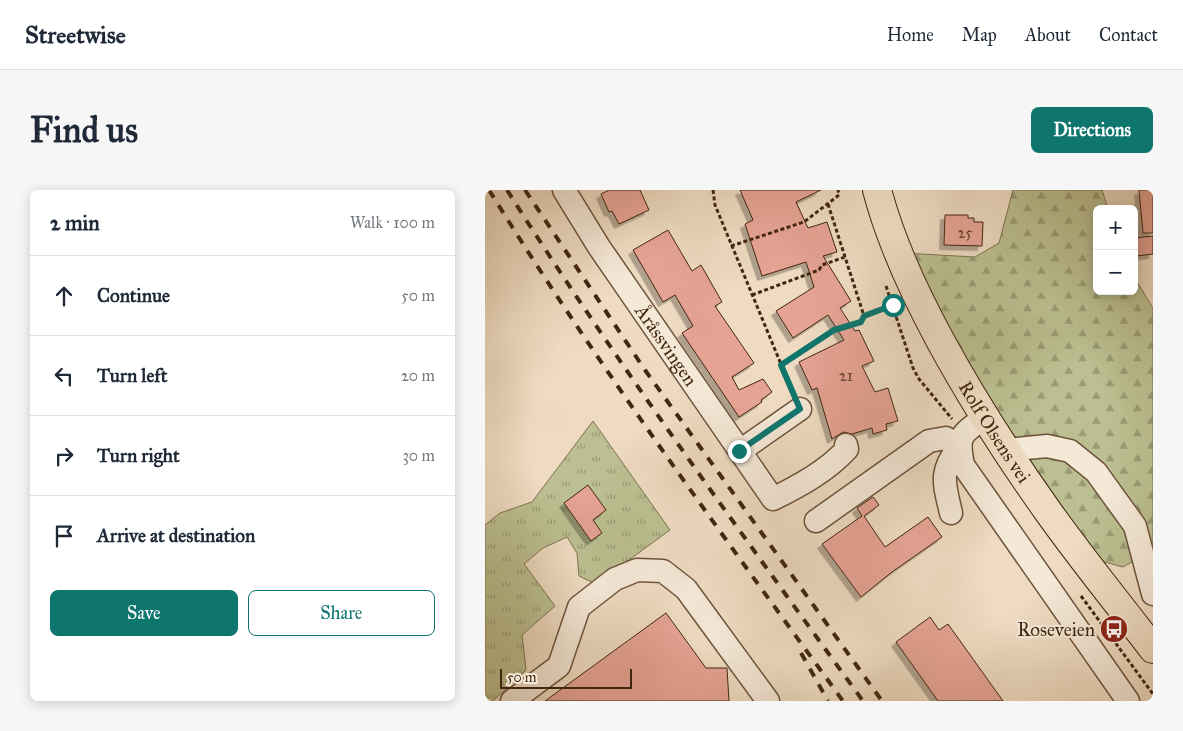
<!DOCTYPE html>
<html lang="en">
<head>
<meta charset="utf-8">
<style>
	:root { --surface:#fff; --page:#f6f6f7; --text:#1f2937; --muted:#747a83; --line:#e0e1e3; --accent:#0f766e }
	body { margin:0; font-family:"IM FELL Great Primer",serif; background:var(--page); color:var(--text) }
	.controls { position:absolute; right:15px; top:15px; display:grid; overflow:hidden; border-radius:8px; box-shadow:0 2px 12px #0003 }
	.controls button { width:45px; height:45px; display:grid; place-items:center; padding:0; border:0; border-bottom:1px solid var(--line); background:var(--surface); color:var(--text); font:25px sans-serif }
	.scale { position:absolute; left:15px; bottom:12px; width:132px; box-sizing:border-box; padding-left:5px; border:2px solid #42260f; border-top:0; font-size:14px; line-height:18px; white-space:nowrap; color:#42260f; -webkit-text-stroke:4px #f4e8d7; paint-order:stroke }
	.stop { position:absolute; width:15px; height:15px; margin:-11px; border:4px solid #0f766e; border-radius:50%; background:#fff }
	.stop.end { background:#0f766e; border-color:#fff; box-shadow:0 1px 5px #0008 }
	.list { margin:0; padding:0; list-style:none }
	h2 { display:flex; justify-content:space-between; align-items:center; height:65px; margin:0; padding:0 20px; font-size:21px }
	h2 small { font-size:16px; font-weight:400; color:var(--muted) }
	.list li { display:grid; grid-template-columns:32px 1fr auto; gap:15px; align-items:center; box-sizing:border-box; height:80px; padding:0 20px; border-top:1px solid var(--line) }
	.list b { display:block; font-size:19px; white-space:nowrap }
	.list em { font-size:16px; font-style:normal; color:var(--muted) }
	.actions { display:flex; gap:10px; padding:15px 20px }
	.actions a { flex:1; padding:11px 0; border:1px solid var(--accent); border-radius:8px; text-align:center; font-size:18px; color:var(--accent) }
	.actions .main { background:var(--accent); color:#fff }
	.icon { flex:none; width:28px; height:28px; fill:none; stroke:currentColor; stroke-width:2; stroke-linecap:round; stroke-linejoin:round }
	.map { position:relative; flex:none; width:668px; height:511px; overflow:hidden; border-radius:8px }
	header { display:flex; align-items:center; gap:30px; box-sizing:border-box; height:70px; padding:0 25px; background:var(--surface); border-bottom:1px solid var(--line) }
	header strong { font-size:24px }
	nav { display:flex; gap:28px; margin-inline-start:auto; font-size:18px }
	.intro { display:flex; align-items:center; justify-content:space-between; box-sizing:border-box; height:120px; padding:0 30px }
	h1 { margin:0; font-size:35px }
	.button { padding:12px 22px; border-radius:8px; background:var(--accent); color:#fff; font-size:18px; font-weight:700 }
	main { display:flex; gap:30px; padding:0 30px }
	aside { flex:1; background:var(--surface); border-radius:8px; box-shadow:0 2px 12px #0003 }
	.map>svg:first-child { display:block }
	.grass { fill:url(#grass-tufts); stroke:#7e7250 }
	.forest { fill:url(#forest-firs); stroke:#7e7250 }
	.building { fill:#e5a394; stroke:#42260f; filter:url(#shadow) }
	.lines { fill:none; stroke-linecap:round; stroke-linejoin:round }
	.minor-casing { stroke:#6d533c; stroke-width:25 }
	.major-casing { stroke:#42260f; stroke-width:30 }
	.path { stroke:#42260f; stroke-width:3; stroke-dasharray:4 2.5; stroke-linecap:butt }
	.minor { stroke:#f4e8d7; stroke-width:22 }
	.major { stroke:#eedbc1; stroke-width:28 }
	.rail { stroke:#42260f; stroke-width:4; stroke-dasharray:9 9; stroke-linecap:butt }
	.route { stroke:#0f766e; stroke-width:6 }
	.labels { text-anchor:middle; dominant-baseline:central; stroke-width:4.5; stroke-linejoin:round; paint-order:stroke }
	.number-label { font-size:16px; fill:#6b4530 }
	.street-label { font-size:19px; fill:#42260f; stroke:#f4e8d7 }
	.poi-label { font-size:19px; fill:#42260f; stroke:#f4e8d7; text-anchor:end }
</style>
</head>
<body>
<header>
<strong>Streetwise</strong>
<nav><a>Home</a><a>Map</a><a>About</a><a>Contact</a></nav>
</header>
<div class="intro"><h1>Find us</h1><a class="button">Directions</a></div>
<main>
<aside>
<h2>2 min<small>Walk · 100 m</small></h2>
<ul class="list">
<li><svg class="icon" aria-label="ahead" viewBox="0 0 24 24"><path d="M12 20V5M6 11l6-6 6 6"/></svg><div><b>Continue</b></div><em>50 m</em></li>
<li><svg class="icon" aria-label="left" viewBox="0 0 24 24"><path d="M17 20v-9H6M10 6l-5 5 5 5"/></svg><div><b>Turn left</b></div><em>20 m</em></li>
<li><svg class="icon" aria-label="right" viewBox="0 0 24 24"><path d="M7 20v-9h11M14 6l5 5-5 5"/></svg><div><b>Turn right</b></div><em>30 m</em></li>
<li><svg class="icon" aria-label="arrive" viewBox="0 0 24 24"><path d="M6 21V4h12l-3 4 3 4H6"/></svg><div><b>Arrive at destination</b></div></li>
</ul>
<div class="actions"><a class="main">Save</a><a>Share</a></div>
</aside>
<div class="map">
<svg width="668" height="511" viewBox="0 0 668 511">
	<defs>
		<pattern id="grass-tufts" width="24" height="20" patternUnits="userSpaceOnUse" patternTransform="scale(1.25)"><rect width="24" height="20" fill="#bbbf91"/><path d="M3 7l-1-3M5 7V3M7 7l1-3M15 17l-1-3M17 17v-4M19 17l1-3" fill="none" stroke="#9a9b75"/></pattern>
		<pattern id="forest-firs" width="22" height="20" patternUnits="userSpaceOnUse" patternTransform="scale(1.25)"><rect width="22" height="20" fill="#bbbf91"/><path d="M5 1l3.5 6h-7zM16 11l3.5 6h-7z" fill="#9a9b75"/></pattern>
		<filter id="shadow"><feDropShadow dx="-4.5" dy="4.5" stdDeviation="0" flood-color="#0004"/></filter>
	</defs>
	<rect width="100%" height="100%" fill="#eedbc1"/>
	<filter id="stains"><feTurbulence type="fractalNoise" baseFrequency=".004" numOctaves="4"/><feColorMatrix values="0 0 0 0 .2 0 0 0 0 .09 0 0 0 0 .02 0 0 0 .5 -.17"/></filter>
	<radialGradient id="worn" r=".72"><stop offset=".6" stop-color="#630" stop-opacity="0"/><stop offset="1" stop-color="#630" stop-opacity=".3"/></radialGradient>
	<path class="grass" d="M 108,231 L 185,340 L 111,394 L 94,386 L 92,363 L 82,347 L 58,358 L 39,374 L 70,416 L 37,445 L 41,480 L 8,511 L 0,511 L 0,335 L 15,323 L 47,312 Z"/>
	<path class="forest" d="M 528,0 L 617,0 L 623,19 L 612,19 L 612,101 L 649,101 L 649,87 L 668,118 L 668,360 L 638,377 L 616,371 L 541,271 L 418,63 L 490,67 L 514,53 Z"/>
	<path class="building" d="M 124,0 L 155,0 L 164,20 L 134,34 L 127,21 L 124,22 L 116,4 Z
		M 255,0 L 336,0 L 311,12 L 323,38 L 342,32 L 352,62 L 338,66 L 366,111 L 355,118 L 370,141 L 374,140 L 389,171 L 377,176 L 390,202 L 403,198 L 413,231 L 401,234 L 402,240 L 388,244 L 387,238 L 367,244 L 358,242 L 347,249 L 332,198 L 327,200 L 314,172 L 359,150 L 343,125 L 308,148 L 291,121 L 329,97 L 321,72 L 277,86 L 260,34 L 268,30 Z
		M 654,0 L 668,0 L 668,43 L 658,43 Z
		M 460,25 L 483,25 L 483,28 L 489,28 L 489,32 L 498,32 L 497,56 L 459,55 Z
		M 183,40 L 207,81 L 216,75 L 237,112 L 230,116 L 269,173 L 247,187 L 254,200 L 278,189 L 287,202 L 276,210 L 277,212 L 254,227 L 197,143 L 208,136 L 190,105 L 178,112 L 148,60 Z
		M 668,46 L 668,64 L 651,66 L 649,48 Z
		M 103,295 L 121,320 L 108,330 L 117,343 L 106,351 L 79,313 Z
		M 388,307 L 394,315 L 379,326 L 400,357 L 443,327 L 457,347 L 407,382 L 376,407 L 337,354 L 377,326 L 372,318 Z
		M 181,423 L 221,478 L 242,478 L 244,511 L 60,511 Z
		M 445,427 L 454,440 L 463,434 L 518,511 L 453,511 L 411,452 Z"/>
	<g class="lines">
		<defs>
			<g id="minor">
				<path id="s1" d="M 79,0 L 114,57 L 288,309 C 314,296 342,281 362,259 L 361,255"/>
				<path d="M 500,227 C 476,245 472,244 478,275 L 643,511"/>
				<path d="M 521,260 L 562,256 L 585,261 L 611,282 L 650,336 L 668,404"/>
				<path d="M 255,261 L 315,219"/>
				<path d="M 331,331 L 444,251 L 461,248 L 474,256 C 454,283 459,292 466,323"/>
				<path d="M 27,511 L 74,476 L 94,417 L 130,389 L 152,380 L 178,381 L 201,399 L 283,511"/>
			</g>
			<g id="major">
				<path id="s2" d="M 392,0 C 406,53 429,102 455,150 C 487,209 523,265 562,320 C 596,368 633,413 668,459"/>
			</g>
		</defs>
		<use href="#minor" class="minor-casing"/>
		<use href="#major" class="major-casing"/>
		<path class="path" d="M 228,0 L 230,15 L 308,203
			M 343,14 L 379,126
			M 246,56 L 319,32 L 354,5 L 353,0
			M 401,96 L 428,178 L 434,189 L 467,229
			M 267,105 L 334,80 L 337,75 L 360,67
			M 296,175 L 349,140 L 376,132 L 379,126 L 408,115
			M 596,406 L 668,504"/>
		<use href="#minor" class="minor"/>
		<use href="#major" class="major"/>
		<path class="rail" d="M 4,0 C 113,176 236,343 358,511
			M 22,0 C 133,175 256,343 378,511
			M 40,0 L 160,180 L 397,511
			M 316,463 L 343,511"/>
	</g>
	<g class="lines">
		<path class="route" d="M 254,261 L 315,219 L 296,175 L 349,140 L 376,132 L 379,126 L 408,115"/>
	</g>
	<defs>
		<symbol id="bus-disc" viewBox="-11 -11 22 22"><circle r="9.5" fill="#8f2418" stroke="#f4e8d7"/><path d="M-5-6H5V4H4V6H2V4H-2V6H-4V4H-5ZM-3.5-4V0h7V-4ZM-3.5 1.2v1.5H-2V1.2ZM2 1.2v1.5H3.5V1.2Z" fill="#fff"/></symbol>
	</defs>
	<g fill-rule="evenodd">
		<use href="#bus-disc" x="613" y="423" width="32" height="32"/>
	</g>
	<g class="labels">
		<g class="number-label">
			<text x="480" y="42">25</text>
			<text x="361" y="185">21</text>
		</g>
		<g class="street-label">
			<text stroke="none"><textPath href="#s1" startOffset="186">Åråssvingen</textPath></text>
			<text stroke="none"><textPath href="#s2" startOffset="270">Rolf Olsens vei</textPath></text>
		</g>
		<g class="poi-label">
			<text x="610" y="439">Roseveien</text>
		</g>
	</g>
	<rect width="100%" height="100%" filter="url(#stains)"/>
	<rect width="100%" height="100%" fill="url(#worn)"/>
</svg>
<div class="controls">
<button>+</button>
<button>−</button>
</div>
<div class="scale">50 m</div>
<div class="stop" style="left:408px;top:115px"></div>
<div class="stop end" style="left:254px;top:261px"></div>
</div>
</main>
</body>
</html>
